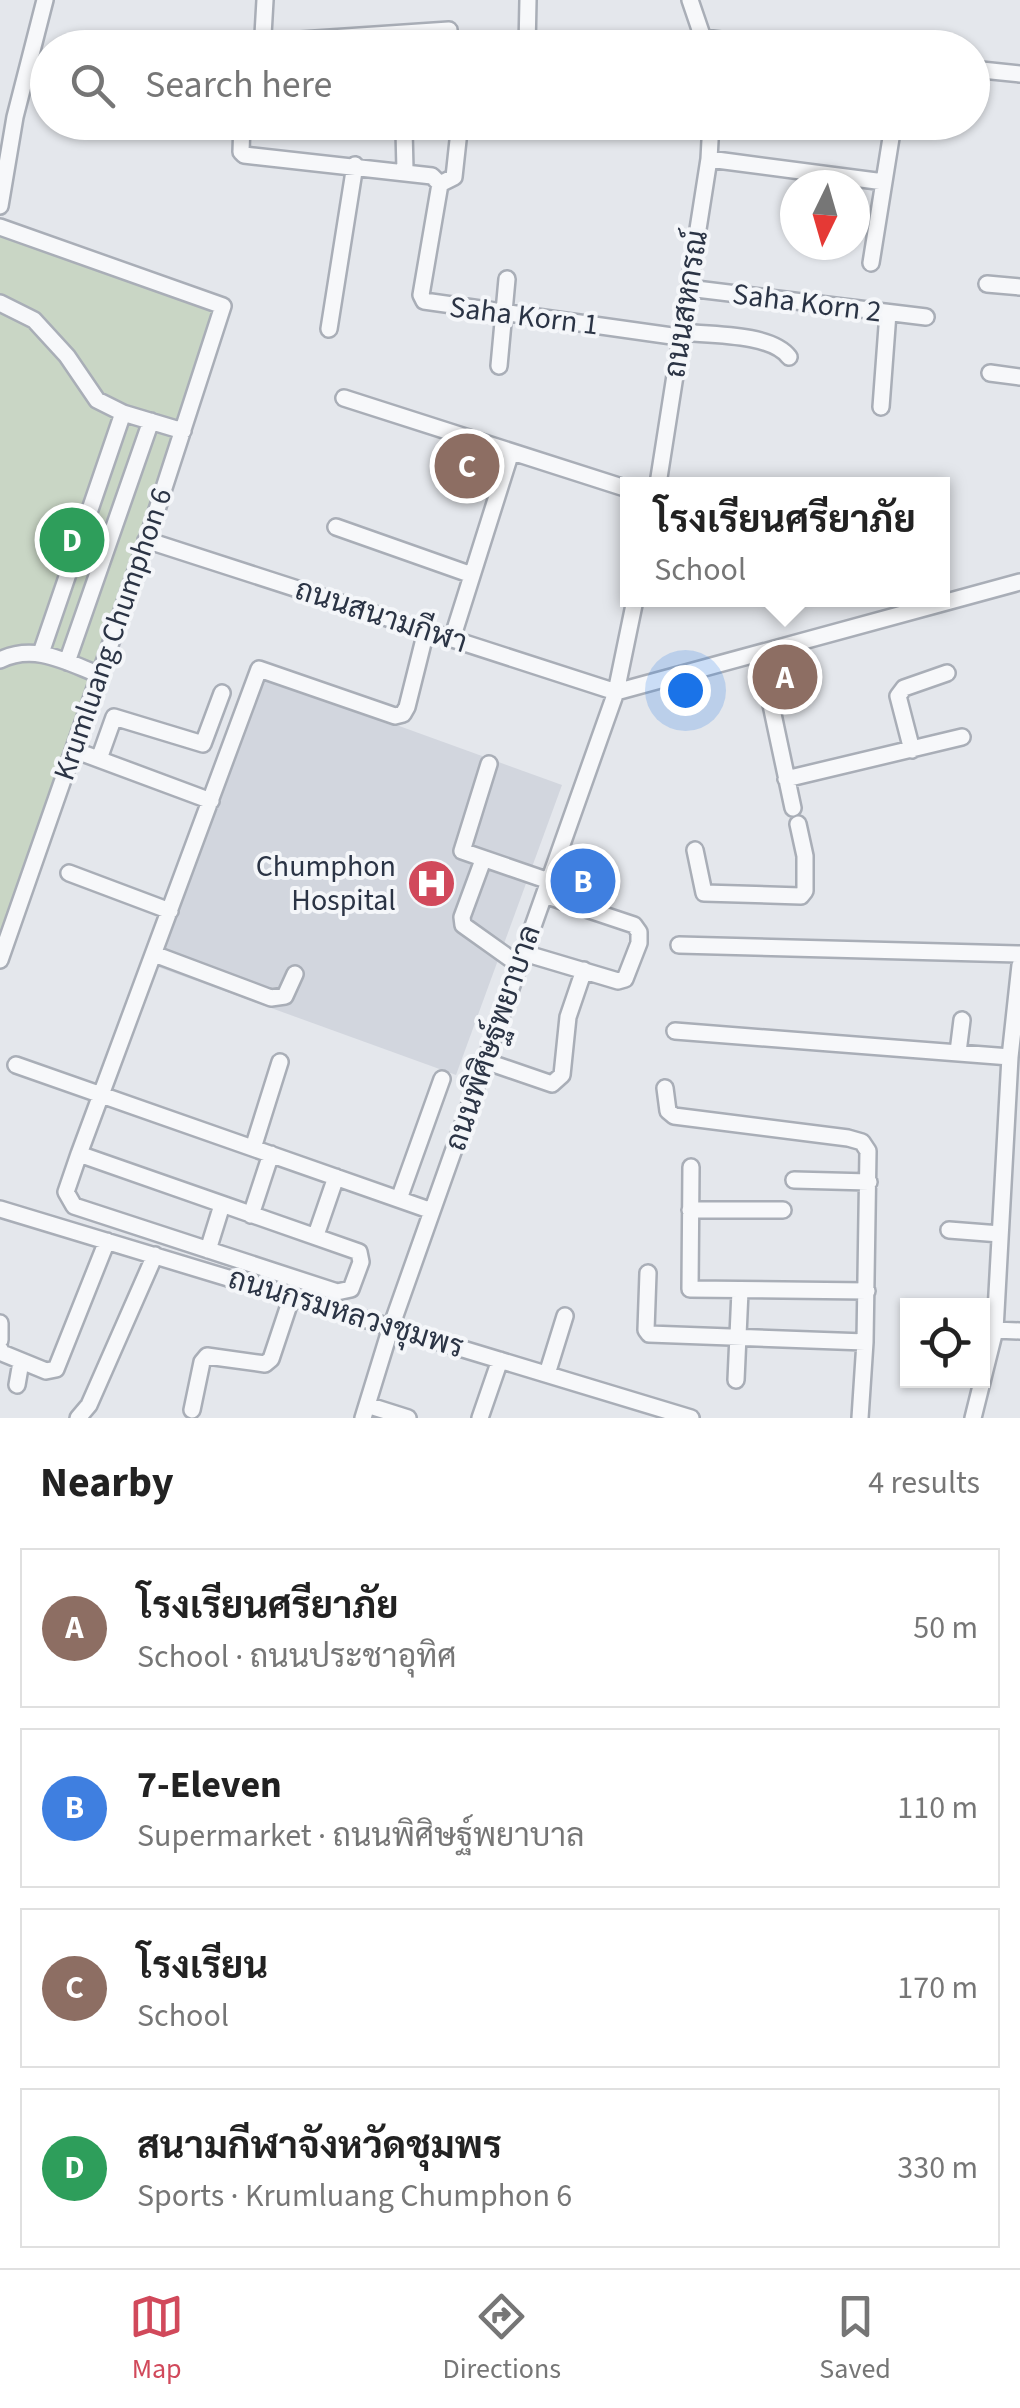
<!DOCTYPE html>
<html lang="en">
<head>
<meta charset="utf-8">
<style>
	:root { --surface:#fff; --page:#f6f6f6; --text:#222; --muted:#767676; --line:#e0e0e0; --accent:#d1495b }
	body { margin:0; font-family:"Source Sans 3",Sarabun,sans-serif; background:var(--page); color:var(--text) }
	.controls { position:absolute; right:30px; bottom:30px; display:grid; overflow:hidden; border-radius:0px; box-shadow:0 2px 8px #0004 }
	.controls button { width:90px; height:90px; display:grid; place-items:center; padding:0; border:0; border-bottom:2px solid var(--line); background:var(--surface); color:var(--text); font:50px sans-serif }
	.compass { position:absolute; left:780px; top:170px; width:90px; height:90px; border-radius:50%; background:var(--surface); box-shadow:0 2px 8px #0004; rotate:185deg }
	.you { position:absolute; left:685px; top:690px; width:35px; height:35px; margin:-25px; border:8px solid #fff; border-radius:50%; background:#1a73e8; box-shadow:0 0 0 15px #1a73e833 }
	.badge { display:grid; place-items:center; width:65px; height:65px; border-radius:50%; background:var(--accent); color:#fff; font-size:32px; font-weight:700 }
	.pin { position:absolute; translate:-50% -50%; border:5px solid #fff; box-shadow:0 2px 10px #0006 }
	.popup { position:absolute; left:620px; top:477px; width:330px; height:130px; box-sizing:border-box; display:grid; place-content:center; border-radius:0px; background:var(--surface); filter:drop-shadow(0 2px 8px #0005); font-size:32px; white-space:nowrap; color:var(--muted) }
	.popup b { font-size:38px; color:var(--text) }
	.popup::after { content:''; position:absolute; left:50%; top:100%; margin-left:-20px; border:20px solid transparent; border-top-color:var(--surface) }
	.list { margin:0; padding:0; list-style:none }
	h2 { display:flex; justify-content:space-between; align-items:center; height:130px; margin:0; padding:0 40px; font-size:42px }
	h2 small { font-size:32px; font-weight:400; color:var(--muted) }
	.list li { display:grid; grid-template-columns:65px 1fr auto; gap:30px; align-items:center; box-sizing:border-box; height:160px; margin:0 20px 20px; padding:0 20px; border:2px solid var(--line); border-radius:0px }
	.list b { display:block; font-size:38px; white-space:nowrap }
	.list p { margin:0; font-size:32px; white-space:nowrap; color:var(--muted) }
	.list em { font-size:32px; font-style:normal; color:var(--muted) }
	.icon { flex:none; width:55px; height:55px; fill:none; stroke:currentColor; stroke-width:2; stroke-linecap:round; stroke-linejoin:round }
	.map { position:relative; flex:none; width:1020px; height:1418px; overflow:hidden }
	.search { position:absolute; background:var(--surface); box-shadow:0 2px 8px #0004; left:30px; right:30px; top:30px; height:110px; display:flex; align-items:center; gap:25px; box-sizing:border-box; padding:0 35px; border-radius:55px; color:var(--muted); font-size:38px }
	.sheet { height:850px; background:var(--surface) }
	nav { display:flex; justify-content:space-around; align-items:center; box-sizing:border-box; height:140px; border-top:2px solid var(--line); background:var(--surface); font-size:28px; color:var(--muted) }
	nav a { display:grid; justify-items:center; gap:5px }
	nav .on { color:var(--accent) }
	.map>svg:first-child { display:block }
	.built { fill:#d2d6de }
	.green { fill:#c9d6c5 }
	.building { fill:#bbc0ca }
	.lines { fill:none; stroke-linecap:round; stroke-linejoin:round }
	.minor-casing { stroke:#a9aeb7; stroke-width:20 }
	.minor { stroke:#f7f8fa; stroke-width:15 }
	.labels { text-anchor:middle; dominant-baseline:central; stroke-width:8; stroke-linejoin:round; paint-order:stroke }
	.street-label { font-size:30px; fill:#2b3445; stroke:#f4f6f9 }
	.poi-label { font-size:30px; fill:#2b3445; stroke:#f4f6f9; text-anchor:end }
</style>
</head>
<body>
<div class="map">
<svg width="1020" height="1418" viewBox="0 0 1020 1418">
	<rect width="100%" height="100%" fill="#e4e7ec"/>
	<path class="built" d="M 264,677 L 562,785 L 456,1075 L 158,967 Z"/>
	<path class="green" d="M 0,230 L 223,306 L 0,960 Z"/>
	<path class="building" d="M 566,867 L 607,881 L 602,896 L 561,882 Z"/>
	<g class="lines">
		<defs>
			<path id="minor" d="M 265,0 L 263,35 L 271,42 L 449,30
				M 690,0 L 705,44
				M 704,38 L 789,48
				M 527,48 L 528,0
				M 972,69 L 1020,74
				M 242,122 L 241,152 L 244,155 L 432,176 L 440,184 L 421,295 L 424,301 L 679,337
				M 404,130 L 405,170
				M 709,159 L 884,182
				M 440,184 L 454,177 L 460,122
				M 0,206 L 15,117 L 45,0
				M 0,227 L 223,306 L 152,525 L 0,960
				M 871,263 L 891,138
				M 987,284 L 1020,287
				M 688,288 L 926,317
				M 0,303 L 34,320 L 67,356 L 97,400 L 123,413 L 183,431
				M 329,329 L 355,165
				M 680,332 C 709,335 771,333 789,357
				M 499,366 L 507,279
				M 990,373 L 1020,377
				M 344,398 L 628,489
				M 881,407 L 888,313
				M 658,484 L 709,159 L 711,122
				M 336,527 L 472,575
				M 146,540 L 616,692
				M 452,639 L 511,452
				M 41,653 L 123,413
				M 760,653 L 793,808
				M 0,660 C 35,643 66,662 100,675
				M 67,662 L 151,421
				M 616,692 L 1020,582
				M 74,750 L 211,801
				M 912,750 L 898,696 L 904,688 L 947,673
				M 99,759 L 114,717 L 203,744 L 222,693
				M 489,764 L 462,851 L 549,881
				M 786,779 L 962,737
				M 695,850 L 704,893 L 801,896 L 805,891 L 805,856 L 798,824
				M 483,860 L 462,917 L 463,925 L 519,965
				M 69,873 L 170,911
				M 679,945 L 1020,954
				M 524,953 L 618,981 L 625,979 L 639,943 L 639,932 L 634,925 L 544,895
				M 154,954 L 271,998 L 285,996 L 295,974
				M 675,1031 L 1010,1057
				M 958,1052 L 962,1020
				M 485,1061 L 552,1084 L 562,1075 L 568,1017 L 584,970
				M 16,1065 L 432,1211
				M 665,1088 L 668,1111 L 674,1116 L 848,1138 L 862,1142 L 868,1151 L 865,1342 L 860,1418
				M 253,1148 L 280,1062
				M 79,1154 L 359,1252 L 361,1262 L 351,1289 L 337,1292 L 74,1206 L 66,1192 L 79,1154 L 259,669 L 395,716 L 403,714 L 407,707 L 426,631
				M 691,1167 L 690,1289 L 867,1291
				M 794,1180 L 869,1182
				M 399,1199 L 442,1079
				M 0,1209 L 691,1418
				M 690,1210 L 783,1210
				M 251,1215 L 271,1154
				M 949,1230 L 1000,1234
				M 316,1235 L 336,1177
				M 208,1250 L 222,1205
				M 648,1273 L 646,1330 L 649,1334 L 865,1342
				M 0,1323 L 0,1340
				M 995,1330 L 1020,1331
				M 0,1349 L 2,1353 L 46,1371 L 56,1369 L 107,1241
				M 547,1374 L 565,1316
				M 736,1380 L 740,1291
				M 17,1385 L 21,1362
				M 367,1405 L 408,1418
				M 192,1410 L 202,1362 L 207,1356 L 265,1364 L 271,1359 L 292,1296
				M 78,1418 L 89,1405 L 155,1255
				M 363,1418 L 391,1327 L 616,692 L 635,600
				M 480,1418 L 500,1360
				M 973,1418 L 995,1330 L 1010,1057 L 1020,965"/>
		</defs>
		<use href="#minor" class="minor-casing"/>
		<use href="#minor" class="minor"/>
	</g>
	<defs>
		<symbol id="hospital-disc" viewBox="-11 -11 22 22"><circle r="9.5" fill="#d1495b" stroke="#f4f6f9"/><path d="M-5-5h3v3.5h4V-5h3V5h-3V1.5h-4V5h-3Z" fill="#fff"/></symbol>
	</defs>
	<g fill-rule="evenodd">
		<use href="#hospital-disc" x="404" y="856" width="55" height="55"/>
	</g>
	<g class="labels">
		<g class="street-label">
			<text transform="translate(807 303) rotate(7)">Saha Korn 2</text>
			<text transform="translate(686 304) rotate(-81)">ถนนสหกรณ์</text>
			<text transform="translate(524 316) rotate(7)">Saha Korn 1</text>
			<text transform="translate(381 616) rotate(18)">ถนนสนามกีฬา</text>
			<text transform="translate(113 634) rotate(-71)">Krumluang Chumphon 6</text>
			<text transform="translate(493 1038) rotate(-71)">ถนนพิศิษฐ์พยาบาล</text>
			<text transform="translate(346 1313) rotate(17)">ถนนกรมหลวงชุมพร</text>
		</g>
		<g class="poi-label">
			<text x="396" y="866">Chumphon<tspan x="396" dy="34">Hospital</tspan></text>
		</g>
	</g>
</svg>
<div class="controls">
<button><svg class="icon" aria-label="locate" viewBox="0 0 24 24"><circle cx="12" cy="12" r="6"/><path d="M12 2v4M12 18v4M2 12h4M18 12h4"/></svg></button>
</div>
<svg class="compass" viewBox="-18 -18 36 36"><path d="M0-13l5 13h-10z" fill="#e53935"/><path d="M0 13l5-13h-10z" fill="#767676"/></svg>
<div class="you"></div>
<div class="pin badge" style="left:785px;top:677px;background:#8d6e63">A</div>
<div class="popup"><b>โรงเรียนศรียาภัย</b>School</div>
<div class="pin badge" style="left:583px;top:881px;background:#3f7fe0">B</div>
<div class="pin badge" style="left:467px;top:466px;background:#8d6e63">C</div>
<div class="pin badge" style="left:72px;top:540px;background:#2e9e5b">D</div>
<div class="search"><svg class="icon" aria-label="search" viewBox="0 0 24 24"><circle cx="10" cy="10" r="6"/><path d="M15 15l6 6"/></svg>Search here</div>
</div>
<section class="sheet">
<h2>Nearby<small>4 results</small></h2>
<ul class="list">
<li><span class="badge" style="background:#8d6e63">A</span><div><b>โรงเรียนศรียาภัย</b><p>School · ถนนประชาอุทิศ</p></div><em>50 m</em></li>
<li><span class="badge" style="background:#3f7fe0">B</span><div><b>7-Eleven</b><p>Supermarket · ถนนพิศิษฐ์พยาบาล</p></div><em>110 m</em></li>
<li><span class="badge" style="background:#8d6e63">C</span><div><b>โรงเรียน</b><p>School</p></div><em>170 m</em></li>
<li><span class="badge" style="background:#2e9e5b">D</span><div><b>สนามกีฬาจังหวัดชุมพร</b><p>Sports · Krumluang Chumphon 6</p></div><em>330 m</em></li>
</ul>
</section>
<nav>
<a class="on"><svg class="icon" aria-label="map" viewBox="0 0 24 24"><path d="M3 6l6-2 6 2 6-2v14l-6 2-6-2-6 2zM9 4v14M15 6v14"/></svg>Map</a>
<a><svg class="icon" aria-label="directions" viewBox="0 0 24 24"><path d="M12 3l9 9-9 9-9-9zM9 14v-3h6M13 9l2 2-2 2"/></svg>Directions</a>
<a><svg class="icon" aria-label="saved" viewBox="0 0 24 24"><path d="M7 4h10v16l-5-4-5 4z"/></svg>Saved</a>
</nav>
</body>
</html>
